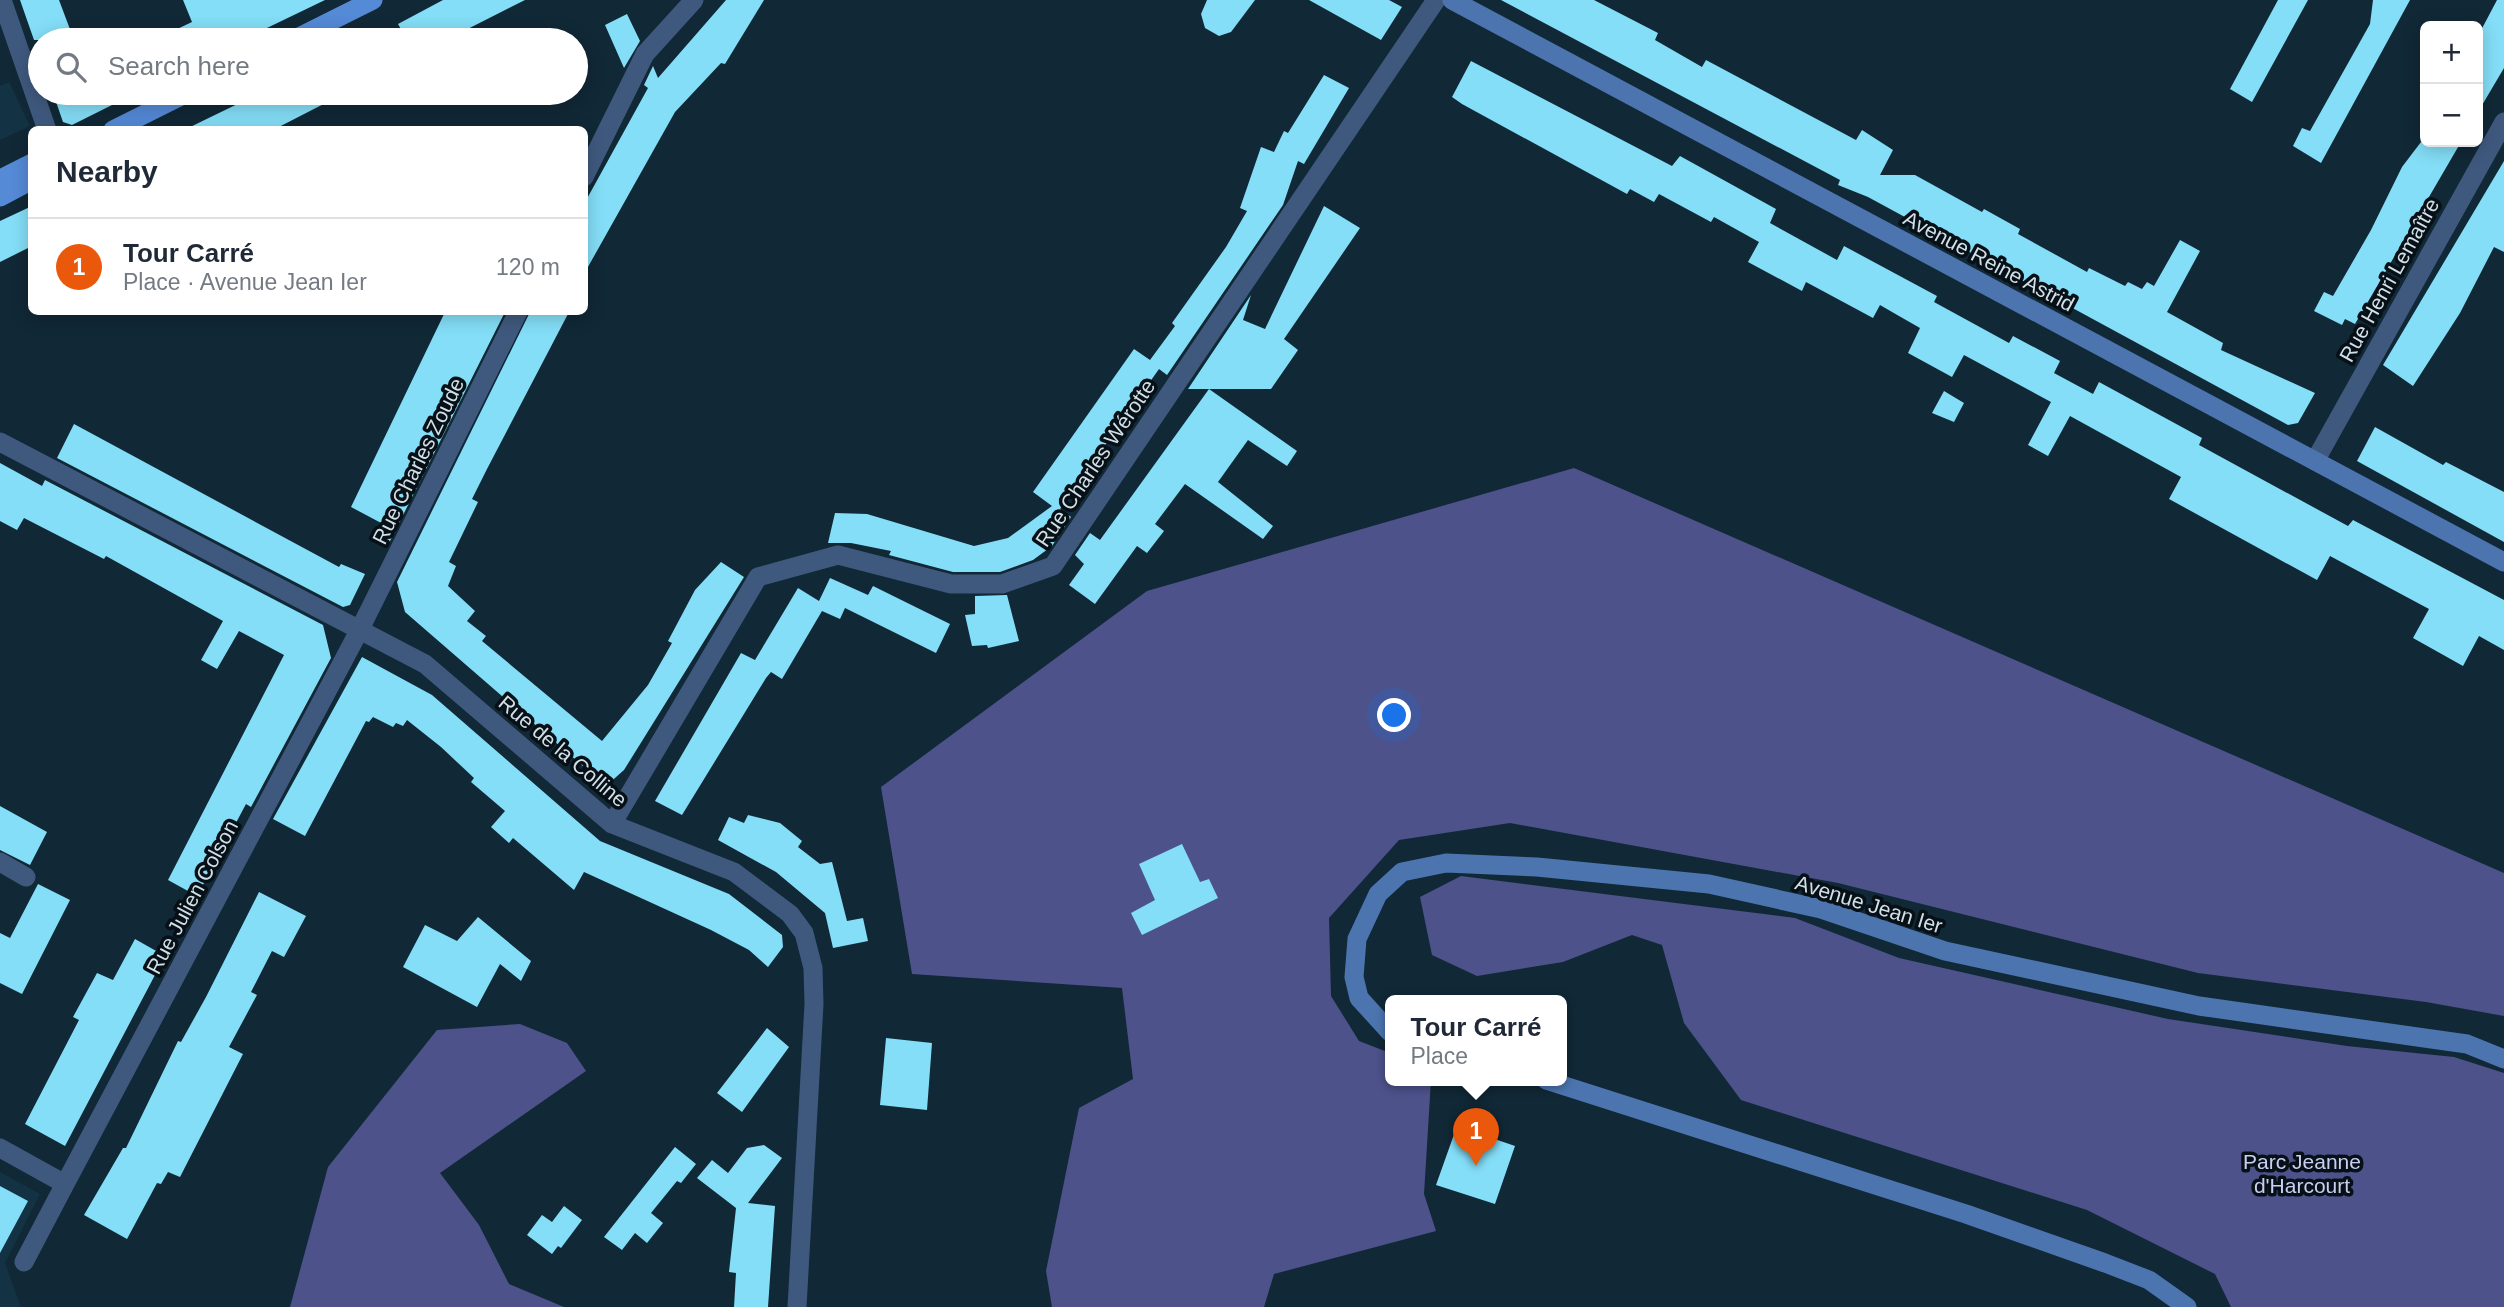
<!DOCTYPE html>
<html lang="en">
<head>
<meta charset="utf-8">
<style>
	:root { --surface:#fff; --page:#f2f2f3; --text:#1f2937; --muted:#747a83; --line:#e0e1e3; --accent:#ea580c }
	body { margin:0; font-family:Arial,sans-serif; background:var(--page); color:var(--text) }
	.controls { position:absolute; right:21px; top:21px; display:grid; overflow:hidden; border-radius:10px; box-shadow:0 4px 18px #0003 }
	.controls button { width:63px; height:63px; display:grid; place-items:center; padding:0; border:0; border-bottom:2px solid var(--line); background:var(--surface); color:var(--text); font:35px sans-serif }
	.you { position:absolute; left:1395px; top:716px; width:24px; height:24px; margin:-18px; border:5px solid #fff; border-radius:50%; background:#1a73e8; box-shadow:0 0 0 10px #1a73e833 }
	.badge { display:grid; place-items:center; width:46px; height:46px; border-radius:50%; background:var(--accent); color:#fff; font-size:23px; font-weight:700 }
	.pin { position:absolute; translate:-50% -58px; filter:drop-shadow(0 2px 4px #0008) }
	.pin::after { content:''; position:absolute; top:37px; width:24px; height:21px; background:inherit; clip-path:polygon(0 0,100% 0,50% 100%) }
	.popup { position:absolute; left:1385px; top:995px; width:182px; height:91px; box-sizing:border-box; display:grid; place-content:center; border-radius:10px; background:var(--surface); filter:drop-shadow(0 2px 5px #0005); font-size:23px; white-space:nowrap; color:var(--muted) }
	.popup b { font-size:26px; color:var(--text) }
	.popup::after { content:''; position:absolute; left:50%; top:100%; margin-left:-14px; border:14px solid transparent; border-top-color:var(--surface) }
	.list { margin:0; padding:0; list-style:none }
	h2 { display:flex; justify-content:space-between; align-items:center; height:91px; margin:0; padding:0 28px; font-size:30px }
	h2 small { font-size:23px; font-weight:400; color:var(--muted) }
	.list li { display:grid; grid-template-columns:46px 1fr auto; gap:21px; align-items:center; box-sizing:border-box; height:98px; padding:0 28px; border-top:2px solid var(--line) }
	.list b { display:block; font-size:26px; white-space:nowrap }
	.list p { margin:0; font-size:23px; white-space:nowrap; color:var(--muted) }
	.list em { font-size:23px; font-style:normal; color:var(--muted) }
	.icon { flex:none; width:38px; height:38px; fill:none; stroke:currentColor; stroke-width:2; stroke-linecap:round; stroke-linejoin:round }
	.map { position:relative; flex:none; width:2504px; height:1307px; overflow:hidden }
	.search { position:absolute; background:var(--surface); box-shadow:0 4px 18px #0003; left:28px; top:28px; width:560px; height:77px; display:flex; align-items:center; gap:18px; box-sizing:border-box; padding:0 24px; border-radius:38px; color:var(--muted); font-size:26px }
	.panel { position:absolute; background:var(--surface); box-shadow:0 4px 18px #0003; left:28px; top:126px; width:560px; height:189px; border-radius:10px }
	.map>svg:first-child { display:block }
	.built { fill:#133243 }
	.forest { fill:#4d528b }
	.building { fill:#84def7 }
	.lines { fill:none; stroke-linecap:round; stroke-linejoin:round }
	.minor { stroke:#3f597e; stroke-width:19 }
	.secondary { stroke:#4c75b0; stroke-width:19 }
	.primary { stroke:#558ad7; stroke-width:19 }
	.labels { text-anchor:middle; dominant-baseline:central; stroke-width:7; stroke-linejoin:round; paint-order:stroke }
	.street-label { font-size:21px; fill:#d1dfe8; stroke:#071016 }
	.park-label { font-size:21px; fill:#c9cff2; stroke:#071016 }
</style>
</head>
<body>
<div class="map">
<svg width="2504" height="1307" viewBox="0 0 2504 1307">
	<rect width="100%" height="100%" fill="#112836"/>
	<path class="built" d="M 9,82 L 30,126 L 0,140 L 0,86 Z
		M 0,1172 L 40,1194 L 5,1263 L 21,1307 L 0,1307 Z"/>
	<path class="forest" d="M 1574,468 L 2504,873 L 2504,1016 L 2426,1002 L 2198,973 L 1838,883 L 1510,823 L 1399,840 L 1329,918 L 1331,996 L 1359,1041 L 1390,1053 L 1390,1080 L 1431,1080 L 1424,1194 L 1436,1231 L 1274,1274 L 1264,1307 L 1052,1307 L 1046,1271 L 1079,1108 L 1133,1079 L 1122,988 L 912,974 L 881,787 L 1147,591 Z
		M 1461,876 L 1795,918 L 1899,958 L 2168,1019 L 2347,1046 L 2454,1057 L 2504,1073 L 2504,1307 L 2231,1307 L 2215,1274 L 2087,1210 L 1741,1100 L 1684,1023 L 1662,945 L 1632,935 L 1563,962 L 1477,976 L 1432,955 L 1420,897 Z
		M 520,1024 L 567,1043 L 586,1071 L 440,1173 L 479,1225 L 509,1284 L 564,1307 L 290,1307 L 328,1167 L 437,1030 Z"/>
	<path class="building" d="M 20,0 L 59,0 L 74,40 L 34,40 Z
		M 183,0 L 325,0 L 242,40 L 154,40 L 192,22 Z
		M 443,0 L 525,0 L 446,40 L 407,40 L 398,24 Z
		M 726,0 L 764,0 L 725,64 L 721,63 L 675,112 L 584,274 L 584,204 L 648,88 L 644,85 L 653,66 L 658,78 Z
		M 1207,0 L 1255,0 L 1231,32 L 1219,36 L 1205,28 L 1201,14 Z
		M 1309,0 L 1389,0 L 1402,7 L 1381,40 Z
		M 1501,0 L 1594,0 L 1658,33 L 1655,40 L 1702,67 L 1706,60 L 1856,140 L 1862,130 L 1893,150 L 1880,175 L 1915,175 L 1982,212 L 1984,209 L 2020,229 L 2018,234 L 2087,272 L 2089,268 L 2125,286 L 2128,282 L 2142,289 L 2147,282 L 2154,286 L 2180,240 L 2200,251 L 2167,312 L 2223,343 L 2221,350 L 2315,393 L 2298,423 L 2288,425 L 1868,197 L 1838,185 L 1840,180 Z
		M 2278,0 L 2308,0 L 2252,102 L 2230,89 Z
		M 2373,0 L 2410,0 L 2321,163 L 2293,146 L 2302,128 L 2310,131 L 2370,24 Z
		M 2497,0 L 2504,0 L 2504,68 L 2478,112 L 2478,36 Z
		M 627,14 L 640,41 L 624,68 L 605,25 Z
		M 1471,61 L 1672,166 L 1680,156 L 1776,209 L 1770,223 L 1837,260 L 1844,246 L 1937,296 L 1934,302 L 2009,343 L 2013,336 L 2060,361 L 2054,373 L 2093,394 L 2099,382 L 2202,438 L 2199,445 L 2348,526 L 2353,520 L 2504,600 L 2504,650 L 2479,636 L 2463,666 L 2413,638 L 2429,609 L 2330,556 L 2317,580 L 2169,499 L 2181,477 L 2070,416 L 2048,456 L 2028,445 L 2051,402 L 1964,355 L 1952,377 L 1908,353 L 1920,328 L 1899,316 L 1880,305 L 1873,318 L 1806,282 L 1802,291 L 1748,262 L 1759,242 L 1714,217 L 1711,222 L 1659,194 L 1654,202 L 1630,189 L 1627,194 L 1462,104 L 1452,97 Z
		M 1324,75 L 1349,88 L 1304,164 L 1298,161 L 1283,205 L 1167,375 L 1159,369 L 1060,509 L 1071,517 L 1052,546 L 1033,560 L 1000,572 L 953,572 L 889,555 L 891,551 L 851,543 L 828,543 L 835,513 L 867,514 L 974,546 L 1008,538 L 1052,506 L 1033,492 L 1134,349 L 1150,360 L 1175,326 L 1172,323 L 1226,247 L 1247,211 L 1240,208 L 1261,147 L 1274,152 L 1284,131 L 1288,133 Z
		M 53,93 L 136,93 L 72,125 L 63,122 Z
		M 260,93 L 345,93 L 273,130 L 184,130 Z
		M 2421,142 L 2461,142 L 2355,324 L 2345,319 L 2342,325 L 2314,311 L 2324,292 L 2333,296 L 2371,230 L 2402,167 Z
		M 2504,161 L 2504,252 L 2494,247 L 2460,313 L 2413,386 L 2383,365 Z
		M 32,206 L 32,246 L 0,262 L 0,221 Z
		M 1324,206 L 1360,228 L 1284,339 L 1298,350 L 1271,389 L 1188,389 L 1251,295 L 1243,320 L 1265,329 Z
		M 445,312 L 505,312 L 388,545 L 383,524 L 351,507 Z
		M 530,312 L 569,312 L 487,469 L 472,499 L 478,502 L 449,562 L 456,566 L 448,586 L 475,611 L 467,621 L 486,636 L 482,641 L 602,741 L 648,685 L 672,643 L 668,641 L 695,590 L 721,562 L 744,577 L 624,770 L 606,786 L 405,612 L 397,582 Z
		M 1209,389 L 1297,451 L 1287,466 L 1248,440 L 1218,482 L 1273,526 L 1263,539 L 1185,484 L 1155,524 L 1164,531 L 1147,553 L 1137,546 L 1095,604 L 1069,585 L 1084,564 L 1075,555 L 1090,533 L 1100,540 Z
		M 1944,391 L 1964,403 L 1954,422 L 1932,413 Z
		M 74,424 L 339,567 L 341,564 L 365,574 L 350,605 L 343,607 L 57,458 Z
		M 2375,427 L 2443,465 L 2446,462 L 2504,492 L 2504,542 L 2357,461 Z
		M 0,463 L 42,486 L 45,480 L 323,625 L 331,658 L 251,807 L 246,804 L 197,896 L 168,880 L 284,655 L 239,631 L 217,669 L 201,660 L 223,621 L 106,556 L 104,559 L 24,518 L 17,530 L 0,521 Z
		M 830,578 L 868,595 L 873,586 L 950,624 L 936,653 L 845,608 L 840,619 L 822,611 L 782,679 L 771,672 L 766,678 L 682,815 L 655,801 L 741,653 L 755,660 L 798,588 L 819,601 Z
		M 1007,595 L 1019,641 L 988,648 L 987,645 L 972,646 L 965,615 L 975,614 L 975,596 Z
		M 362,657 L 432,695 L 600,841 L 729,894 L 782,935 L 783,947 L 768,967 L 749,950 L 711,930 L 584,872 L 574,890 L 513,838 L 509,843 L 491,827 L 505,811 L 471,782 L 474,778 L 441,747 L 407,720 L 403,726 L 396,723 L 393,727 L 373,717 L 369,722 L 366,721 L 305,836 L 273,819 Z
		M 0,806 L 47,832 L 30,865 L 0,850 Z
		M 748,815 L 780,823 L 802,841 L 798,847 L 820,864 L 832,862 L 847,921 L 863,918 L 868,941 L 833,948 L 825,913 L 776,872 L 718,840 L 729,817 L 744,823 Z
		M 1182,844 L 1200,882 L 1209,879 L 1218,898 L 1142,935 L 1131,913 L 1155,900 L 1139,864 Z
		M 38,884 L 70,900 L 22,994 L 0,983 L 0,933 L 10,938 Z
		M 259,892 L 306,916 L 284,957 L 272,951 L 251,992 L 257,995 L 229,1047 L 243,1054 L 180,1177 L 168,1172 L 161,1184 L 157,1183 L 127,1239 L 84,1215 L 123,1148 L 126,1148 L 178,1041 L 181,1042 L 206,997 Z
		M 478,917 L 531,961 L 521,981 L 500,964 L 477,1007 L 403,967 L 425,925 L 457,941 Z
		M 135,939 L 165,956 L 65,1146 L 25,1124 L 79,1020 L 73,1017 L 97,973 L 113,980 Z
		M 767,1028 L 789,1047 L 742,1112 L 717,1093 Z
		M 886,1038 L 932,1043 L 927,1110 L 880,1105 Z
		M 1457,1126 L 1515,1146 L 1495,1204 L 1436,1185 Z
		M 764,1145 L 782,1158 L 748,1203 L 775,1206 L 768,1307 L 734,1307 L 736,1273 L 729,1272 L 736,1208 L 697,1178 L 712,1160 L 728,1173 L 747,1148 Z
		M 675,1147 L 696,1164 L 681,1183 L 677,1181 L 651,1213 L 663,1223 L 647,1243 L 635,1233 L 622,1250 L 604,1237 Z
		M 0,1186 L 28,1201 L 0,1253 Z
		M 564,1206 L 582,1220 L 561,1248 L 558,1246 L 552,1254 L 527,1235 L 542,1215 L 552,1222 Z"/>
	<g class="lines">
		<path class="minor" d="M 2,0 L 47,130
			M 584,177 L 645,54 L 694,0
			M 0,442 L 425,664 L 612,824 L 734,872 L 790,914 L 804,933 L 813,968 L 814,1004 L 797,1307
			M 2315,461 L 2504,122
			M 612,824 L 758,577 L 838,555 L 951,584 L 1002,584 L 1053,566 L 1436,0
			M 0,862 L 26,877
			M 0,1148 L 65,1184 L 359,631 L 518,312
			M 24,1262 L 65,1184"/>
		<path class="secondary" d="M 1452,0 L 2504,562
			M 1390,1032 L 1359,998 L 1354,977 L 1357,939 L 1378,894 L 1402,872 L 1446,863 L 1537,867 L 1709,884 L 1821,909 L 1945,951 L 2199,1006 L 2467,1044 L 2504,1059
			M 1546,1080 L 1966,1214 L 2105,1263 L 2149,1280 L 2187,1307"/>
		<path class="primary" d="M 293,40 L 373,0
			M 113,130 L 187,93
			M 0,179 L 32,163
			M 0,197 L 32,180"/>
	</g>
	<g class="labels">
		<g class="street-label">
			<text transform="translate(1989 261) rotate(28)">Avenue Reine Astrid</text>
			<text transform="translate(2389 280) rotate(-61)">Rue Henri Lemaître</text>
			<text transform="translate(418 461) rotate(-64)">Rue Charles Zoude</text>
			<text transform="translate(1095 463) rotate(-56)">Rue Charles Wérotte</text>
			<text transform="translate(563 751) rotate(40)">Rue de la Colline</text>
			<text transform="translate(192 897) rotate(-62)">Rue Julien Colson</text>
			<text transform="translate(1869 904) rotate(17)">Avenue Jean Ier</text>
		</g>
		<g class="park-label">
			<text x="2302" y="1161">Parc Jeanne<tspan x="2302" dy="24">d'Harcourt</tspan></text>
		</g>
	</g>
</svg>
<div class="controls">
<button>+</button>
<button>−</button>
</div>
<div class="you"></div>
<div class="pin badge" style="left:1476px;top:1166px">1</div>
<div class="popup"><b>Tour Carré</b>Place</div>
<div class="search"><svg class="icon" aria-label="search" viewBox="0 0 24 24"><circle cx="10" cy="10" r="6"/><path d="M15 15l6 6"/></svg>Search here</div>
<section class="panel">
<h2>Nearby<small></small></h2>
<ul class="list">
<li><span class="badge">1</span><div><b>Tour Carré</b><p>Place · Avenue Jean Ier</p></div><em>120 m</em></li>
</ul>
</section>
</div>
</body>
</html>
